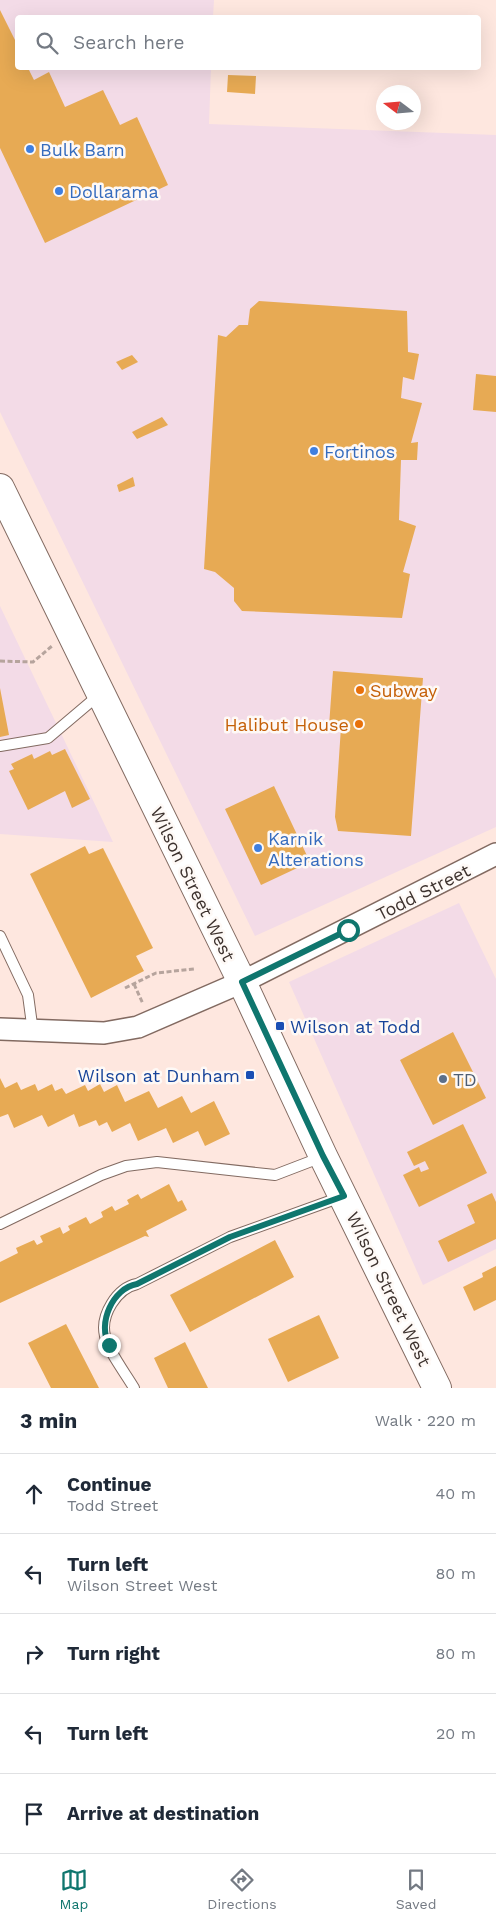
<!DOCTYPE html>
<html lang="en">
<head>
<meta charset="utf-8">
<style>
	:root { --surface:#fff; --page:#f6f6f7; --text:#1f2937; --muted:#747a83; --line:#e0e1e3; --accent:#0f766e }
	body { margin:0; font-family:"Work Sans",sans-serif; background:var(--page); color:var(--text) }
	.compass { position:absolute; left:376px; top:85px; width:45px; height:45px; border-radius:50%; background:var(--surface); box-shadow:0 5px 20px #0002; rotate:286deg }
	.stop { position:absolute; width:15px; height:15px; margin:-11px; border:4px solid #0f766e; border-radius:50%; background:#fff }
	.stop.end { background:#0f766e; border-color:#fff; box-shadow:0 1px 5px #0008 }
	.list { margin:0; padding:0; list-style:none }
	h2 { display:flex; justify-content:space-between; align-items:center; height:65px; margin:0; padding:0 20px; font-size:21px }
	h2 small { font-size:16px; font-weight:400; color:var(--muted) }
	.list li { display:grid; grid-template-columns:32px 1fr auto; gap:15px; align-items:center; box-sizing:border-box; height:80px; padding:0 20px; border-top:1px solid var(--line) }
	.list b { display:block; font-size:19px; white-space:nowrap }
	.list p { margin:0; font-size:16px; white-space:nowrap; color:var(--muted) }
	.list em { font-size:16px; font-style:normal; color:var(--muted) }
	.icon { flex:none; width:28px; height:28px; fill:none; stroke:currentColor; stroke-width:2; stroke-linecap:round; stroke-linejoin:round }
	.map { position:relative; flex:none; width:496px; height:1388px; overflow:hidden }
	.search { position:absolute; background:var(--surface); box-shadow:0 5px 20px #0002; left:15px; right:15px; top:15px; height:55px; display:flex; align-items:center; gap:12px; box-sizing:border-box; padding:0 18px; border-radius:5px; color:var(--muted); font-size:19px }
	.sheet { height:465px; background:var(--surface) }
	nav { display:flex; justify-content:space-around; align-items:center; box-sizing:border-box; height:70px; border-top:1px solid var(--line); background:var(--surface); font-size:14px; color:var(--muted) }
	nav a { display:grid; justify-items:center; gap:2px }
	nav .on { color:var(--accent) }
	.map>svg:first-child { display:block }
	.commercial { fill:#f3dbe7 }
	.building { fill:#e7aa54 }
	.lines { fill:none; stroke-linecap:round; stroke-linejoin:round }
	.service-casing { stroke:#826a61; stroke-width:12 }
	.minor-casing { stroke:#826a61; stroke-width:24 }
	.secondary-casing { stroke:#826a61; stroke-width:30 }
	.path { stroke:#b6a49d; stroke-width:3; stroke-dasharray:5 2.5; stroke-linecap:butt }
	.service { stroke:#fff; stroke-width:10 }
	.minor { stroke:#fff; stroke-width:21 }
	.secondary { stroke:#fff; stroke-width:28 }
	.route { stroke:#0f766e; stroke-width:6 }
	.shop-dot { fill:#3f7fe0; stroke:#fef9f6; stroke-width:2 }
	.food-dot { fill:#e8710a; stroke:#fef9f6; stroke-width:2 }
	.transit-dot { fill:#1a4fb4; stroke:#fef9f6; stroke-width:2 }
	.service-dot { fill:#5c6f8a; stroke:#fef9f6; stroke-width:2 }
	.labels { text-anchor:middle; dominant-baseline:central; stroke-width:5; stroke-linejoin:round; paint-order:stroke }
	.shop-label { font-size:18px; fill:#366cbe; stroke:#fef9f6; text-anchor:start }
	.food-label { font-size:18px; fill:#c56008; stroke:#fef9f6; text-anchor:start }
	.street-label { font-size:18px; fill:#3d322e; stroke:#fef9f6 }
	.transit-label { font-size:18px; fill:#164399; stroke:#fef9f6; text-anchor:start }
	.service-label { font-size:18px; fill:#4e5e75; stroke:#fef9f6; text-anchor:start }
</style>
</head>
<body>
<div class="map">
<svg width="496" height="1388" viewBox="0 0 496 1388">
	<rect width="100%" height="100%" fill="#fee7df"/>
	<path class="commercial" d="M 0,0 L 214,0 L 213,17 L 18,18 L 18,68 L 211,68 L 209,124 L 496,135 L 496,827 L 255,936 L 0,412 Z
		M 0,606 L 113,842 L 0,834 Z
		M 459,903 L 496,979 L 496,1249 L 423,1285 L 289,982 Z"/>
	<path class="building" d="M 0,10 L 18,46 L 18,68 L 28,68 L 34,80 L 49,72 L 65,107 L 103,90 L 120,125 L 137,117 L 168,185 L 45,243 L 0,148 Z
		M 228,75 L 256,76 L 255,94 L 227,92 Z
		M 259,301 L 407,311 L 408,352 L 419,354 L 414,380 L 403,377 L 401,398 L 422,403 L 411,443 L 418,442 L 417,460 L 401,460 L 399,520 L 416,526 L 403,572 L 410,574 L 402,618 L 242,611 L 234,601 L 234,588 L 215,572 L 204,569 L 218,335 L 226,337 L 239,325 L 248,325 L 250,309 Z
		M 132,355 L 138,362 L 122,370 L 116,362 Z
		M 476,374 L 496,376 L 496,412 L 473,410 Z
		M 162,417 L 168,425 L 137,439 L 132,432 Z
		M 133,477 L 135,486 L 119,492 L 117,485 Z
		M 333,671 L 423,678 L 411,836 L 338,831 L 335,817 L 341,727 L 329,726 Z
		M 0,688 L 9,735 L 0,737 Z
		M 65,749 L 90,799 L 72,808 L 65,791 L 28,810 L 9,771 L 14,769 L 11,764 L 32,754 L 34,759 L 50,751 L 52,755 Z
		M 274,786 L 310,862 L 261,885 L 225,809 Z
		M 85,846 L 89,854 L 103,848 L 153,948 L 136,956 L 144,971 L 91,998 L 30,874 Z
		M 453,1032 L 486,1098 L 433,1125 L 400,1060 Z
		M 0,1078 L 5,1088 L 17,1082 L 21,1090 L 35,1084 L 38,1091 L 52,1084 L 55,1091 L 62,1088 L 66,1094 L 85,1085 L 88,1091 L 100,1084 L 104,1092 L 117,1085 L 125,1102 L 149,1091 L 158,1108 L 182,1096 L 191,1113 L 214,1101 L 230,1134 L 205,1146 L 198,1131 L 173,1143 L 166,1128 L 138,1141 L 130,1123 L 112,1132 L 107,1122 L 99,1126 L 96,1120 L 79,1127 L 74,1114 L 48,1127 L 42,1115 L 14,1128 L 8,1114 L 0,1117 Z
		M 463,1124 L 487,1173 L 419,1207 L 403,1175 L 419,1167 L 421,1172 L 429,1169 L 425,1161 L 414,1166 L 407,1152 Z
		M 169,1184 L 178,1202 L 182,1200 L 187,1210 L 146,1231 L 149,1237 L 145,1236 L 0,1303 L 0,1262 L 18,1253 L 16,1248 L 34,1240 L 37,1245 L 43,1242 L 40,1236 L 60,1227 L 63,1234 L 70,1230 L 68,1226 L 86,1217 L 90,1224 L 103,1217 L 101,1212 L 112,1206 L 115,1211 L 129,1204 L 127,1200 L 138,1194 L 141,1199 Z
		M 492,1193 L 496,1202 L 496,1239 L 448,1262 L 438,1241 L 475,1223 L 467,1205 Z
		M 275,1240 L 294,1277 L 190,1332 L 170,1295 Z
		M 496,1266 L 496,1300 L 474,1311 L 463,1287 L 483,1277 L 482,1273 Z
		M 319,1315 L 339,1358 L 288,1382 L 268,1339 Z
		M 66,1324 L 99,1388 L 51,1388 L 28,1343 Z
		M 185,1342 L 208,1388 L 168,1388 L 154,1358 Z"/>
	<g class="lines">
		<defs>
			<path id="service" d="M 0,746 L 48,738 L 100,694
				M 0,936 L 28,995 L 33,1032
				M 0,1224 L 101,1175 L 126,1166 L 157,1162 L 275,1175 L 322,1157
				M 134,1388 C 126,1374 108,1351 105,1336 C 100,1315 117,1288 137,1284 L 230,1237 L 341,1197"/>
			<path id="minor" d="M 0,1029 L 104,1033 L 138,1027 L 242,982 L 496,854"/>
			<path id="secondary" d="M 0,488 L 242,982 L 323,1156 L 437,1388"/>
		</defs>
		<use href="#service" class="service-casing"/>
		<use href="#minor" class="minor-casing"/>
		<use href="#secondary" class="secondary-casing"/>
		<path class="path" d="M 0,661 L 33,662 L 52,646
			M 134,984 L 143,1004
			M 125,988 L 156,973 L 194,969"/>
		<use href="#service" class="service"/>
		<use href="#minor" class="minor"/>
		<use href="#secondary" class="secondary"/>
	</g>
	<g class="lines">
		<path class="route" d="M 109,1345 C 97,1323 113,1288 137,1284 L 230,1237 L 344,1196 L 323,1156 L 242,982 L 348,930"/>
	</g>
	<g class="shop-dot">
		<circle cx="30" cy="149" r="5"/>
		<circle cx="59" cy="191" r="5"/>
		<circle cx="314" cy="451" r="5"/>
		<circle cx="258" cy="848" r="5"/>
	</g>
	<g class="food-dot">
		<circle cx="360" cy="690" r="5"/>
		<circle cx="359" cy="724" r="5"/>
	</g>
	<g class="transit-dot">
		<rect x="275" y="1021" width="10" height="10" rx="2.5"/>
		<rect x="245" y="1070" width="10" height="10" rx="2.5"/>
	</g>
	<circle class="service-dot" cx="443" cy="1079" r="5"/>
	<g class="labels">
		<g class="shop-label">
			<text x="40" y="149">Bulk Barn</text>
			<text x="69" y="191">Dollarama</text>
			<text x="324" y="451">Fortinos</text>
			<text x="268" y="838">Karnik<tspan x="268" dy="21">Alterations</tspan></text>
		</g>
		<g class="food-label">
			<text x="370" y="690">Subway</text>
			<text x="349" y="724" text-anchor="end">Halibut House</text>
		</g>
		<g class="street-label">
			<text transform="translate(193 884) rotate(64)">Wilson Street West</text>
			<text transform="translate(423 892) rotate(-27)">Todd Street</text>
			<text transform="translate(389 1289) rotate(64)">Wilson Street West</text>
		</g>
		<g class="transit-label">
			<text x="290" y="1026">Wilson at Todd</text>
			<text x="240" y="1075" text-anchor="end">Wilson at Dunham</text>
		</g>
		<g class="service-label">
			<text x="453" y="1079">TD</text>
		</g>
	</g>
</svg>
<svg class="compass" viewBox="-18 -18 36 36"><path d="M0-13l5 13h-10z" fill="#e53935"/><path d="M0 13l5-13h-10z" fill="#747a83"/></svg>
<div class="stop" style="left:348px;top:930px"></div>
<div class="stop end" style="left:109px;top:1345px"></div>
<div class="search"><svg class="icon" aria-label="search" viewBox="0 0 24 24"><circle cx="10" cy="10" r="6"/><path d="M15 15l6 6"/></svg>Search here</div>
</div>
<section class="sheet">
<h2>3 min<small>Walk · 220 m</small></h2>
<ul class="list">
<li><svg class="icon" aria-label="ahead" viewBox="0 0 24 24"><path d="M12 20V5M6 11l6-6 6 6"/></svg><div><b>Continue</b><p>Todd Street</p></div><em>40 m</em></li>
<li><svg class="icon" aria-label="left" viewBox="0 0 24 24"><path d="M17 20v-9H6M10 6l-5 5 5 5"/></svg><div><b>Turn left</b><p>Wilson Street West</p></div><em>80 m</em></li>
<li><svg class="icon" aria-label="right" viewBox="0 0 24 24"><path d="M7 20v-9h11M14 6l5 5-5 5"/></svg><div><b>Turn right</b></div><em>80 m</em></li>
<li><svg class="icon" aria-label="left" viewBox="0 0 24 24"><path d="M17 20v-9H6M10 6l-5 5 5 5"/></svg><div><b>Turn left</b></div><em>20 m</em></li>
<li><svg class="icon" aria-label="arrive" viewBox="0 0 24 24"><path d="M6 21V4h12l-3 4 3 4H6"/></svg><div><b>Arrive at destination</b></div></li>
</ul>
</section>
<nav>
<a class="on"><svg class="icon" aria-label="map" viewBox="0 0 24 24"><path d="M3 6l6-2 6 2 6-2v14l-6 2-6-2-6 2zM9 4v14M15 6v14"/></svg>Map</a>
<a><svg class="icon" aria-label="directions" viewBox="0 0 24 24"><path d="M12 3l9 9-9 9-9-9zM9 14v-3h6M13 9l2 2-2 2"/></svg>Directions</a>
<a><svg class="icon" aria-label="saved" viewBox="0 0 24 24"><path d="M7 4h10v16l-5-4-5 4z"/></svg>Saved</a>
</nav>
</body>
</html>
